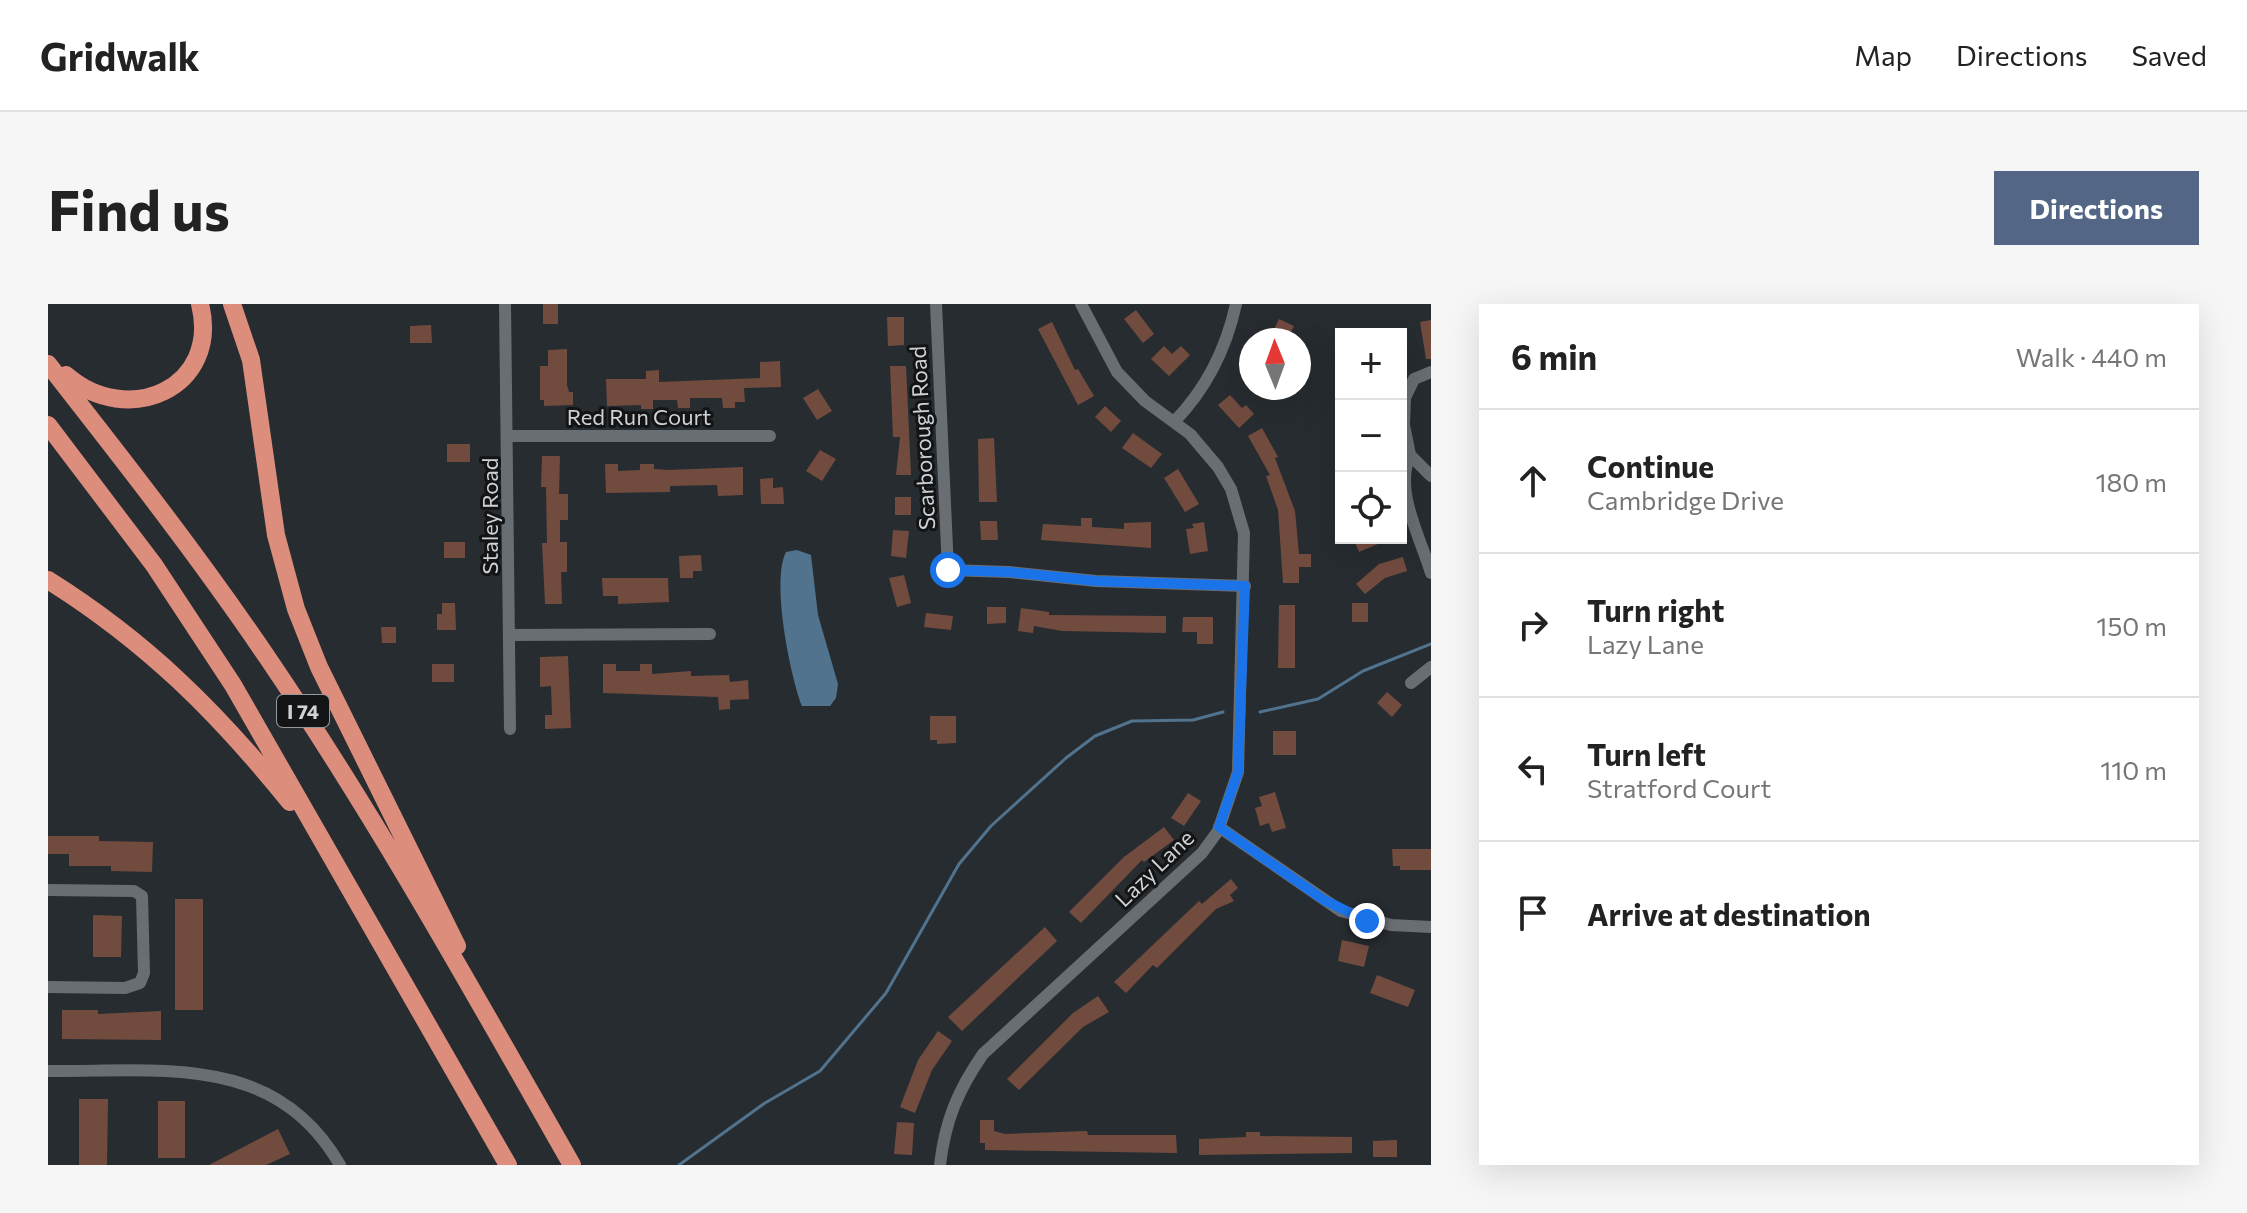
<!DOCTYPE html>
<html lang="en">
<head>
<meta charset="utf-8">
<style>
	:root { --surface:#fff; --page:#f6f6f6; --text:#222; --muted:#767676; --line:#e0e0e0; --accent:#536685 }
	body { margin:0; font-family:Commissioner,sans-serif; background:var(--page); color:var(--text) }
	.controls { position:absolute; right:24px; top:24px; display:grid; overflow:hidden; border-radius:0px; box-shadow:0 8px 32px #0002 }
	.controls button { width:72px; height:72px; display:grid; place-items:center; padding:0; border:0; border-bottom:2px solid var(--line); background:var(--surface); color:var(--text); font:40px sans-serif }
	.compass { position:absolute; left:1191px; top:24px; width:72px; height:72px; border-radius:50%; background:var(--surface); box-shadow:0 8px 32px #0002; rotate:359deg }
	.stop { position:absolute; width:24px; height:24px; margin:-18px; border:6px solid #1a73e8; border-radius:50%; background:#fff }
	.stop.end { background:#1a73e8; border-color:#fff; box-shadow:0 2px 8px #0008 }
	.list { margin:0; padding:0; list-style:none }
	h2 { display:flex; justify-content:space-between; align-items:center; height:104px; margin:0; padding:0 32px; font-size:34px }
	h2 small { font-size:26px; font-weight:400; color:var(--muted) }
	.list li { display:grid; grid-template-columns:52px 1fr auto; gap:24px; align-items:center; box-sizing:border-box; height:144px; padding:0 32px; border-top:2px solid var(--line) }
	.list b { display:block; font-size:30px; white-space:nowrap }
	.list p { margin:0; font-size:26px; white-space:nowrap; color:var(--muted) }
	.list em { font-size:26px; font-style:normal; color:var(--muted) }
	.icon { flex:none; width:44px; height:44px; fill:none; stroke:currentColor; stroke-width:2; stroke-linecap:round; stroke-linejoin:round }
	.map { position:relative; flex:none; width:1383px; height:861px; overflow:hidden; border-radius:0px }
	header { display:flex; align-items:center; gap:48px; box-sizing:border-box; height:112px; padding:0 40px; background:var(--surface); border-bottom:2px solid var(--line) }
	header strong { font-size:38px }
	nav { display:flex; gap:44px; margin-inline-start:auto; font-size:28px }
	.intro { display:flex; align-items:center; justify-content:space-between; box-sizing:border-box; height:192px; padding:0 48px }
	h1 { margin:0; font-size:56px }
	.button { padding:20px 36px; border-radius:0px; background:var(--accent); color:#fff; font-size:28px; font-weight:700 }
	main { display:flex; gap:48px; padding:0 48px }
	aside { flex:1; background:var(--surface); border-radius:0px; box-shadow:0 8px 32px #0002 }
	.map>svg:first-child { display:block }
	.water { fill:#51738e }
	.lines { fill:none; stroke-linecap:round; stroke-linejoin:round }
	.stream { stroke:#51738e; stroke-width:3 }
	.building { fill:#724b3f }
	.minor { stroke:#696e73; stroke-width:12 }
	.highway { stroke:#dd8d7c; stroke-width:18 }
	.route { stroke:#1a73e8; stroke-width:10 }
	.labels { text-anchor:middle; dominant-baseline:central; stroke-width:6; stroke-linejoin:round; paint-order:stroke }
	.shield { fill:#121416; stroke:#96999b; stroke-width:2 }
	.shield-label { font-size:20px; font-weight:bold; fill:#cfd2d4 }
	.street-label { font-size:22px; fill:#cfd2d4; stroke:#121416 }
</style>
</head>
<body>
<header>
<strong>Gridwalk</strong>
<nav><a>Map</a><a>Directions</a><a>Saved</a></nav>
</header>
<div class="intro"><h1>Find us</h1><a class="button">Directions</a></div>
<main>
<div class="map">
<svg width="1383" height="861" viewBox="0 0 1383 861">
	<rect width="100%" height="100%" fill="#272c30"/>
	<path class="water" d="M 749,246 L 763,251 L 770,311 L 790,380 L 788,394 L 782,402 L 754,402 C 742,371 723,276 738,248 Z"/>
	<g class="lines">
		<path class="stream" d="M 1212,408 L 1270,395 L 1315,367 L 1383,340
			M 631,861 L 717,799 L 772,767 L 838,689 L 911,560 L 943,522 L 1018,454 L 1047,432 L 1084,417 L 1145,416 L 1175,408"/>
	</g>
	<path class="building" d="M 495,0 L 510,0 L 510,20 L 495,20 Z
		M 1088,6 L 1106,30 L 1095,39 L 1076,15 Z
		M 839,13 L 856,13 L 856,41 L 840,42 Z
		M 1231,15 L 1246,22 L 1239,36 L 1221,36 Z
		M 1383,16 L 1383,55 L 1378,55 L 1372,18 Z
		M 1004,18 L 1027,66 L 1030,65 L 1046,92 L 1030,101 L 990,25 Z
		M 383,21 L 384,39 L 362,39 L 362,22 Z
		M 1116,42 L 1124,50 L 1133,42 L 1142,51 L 1121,72 L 1103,55 Z
		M 519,45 L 519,81 L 521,88 L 525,88 L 525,101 L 496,102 L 496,96 L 492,96 L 492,62 L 500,62 L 500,46 Z
		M 732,57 L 733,83 L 696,84 L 697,98 L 687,98 L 687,104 L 675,104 L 674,94 L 642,94 L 642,104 L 630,104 L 629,96 L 605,96 L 605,105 L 593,105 L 593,101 L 559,102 L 558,75 L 598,75 L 598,67 L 611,66 L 611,78 L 712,74 L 712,58 Z
		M 842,62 L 858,62 L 863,171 L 848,171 L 852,133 L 845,133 Z
		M 770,85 L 784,107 L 769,116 L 755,94 Z
		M 1182,91 L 1194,104 L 1198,101 L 1206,110 L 1191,124 L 1170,101 Z
		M 1057,102 L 1073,117 L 1063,128 L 1047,113 Z
		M 1214,124 L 1230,153 L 1227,154 L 1247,207 L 1251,250 L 1263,250 L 1263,263 L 1251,263 L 1251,279 L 1235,279 L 1230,206 L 1218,172 L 1222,171 L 1200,132 Z
		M 1085,129 L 1114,150 L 1103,164 L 1074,144 Z
		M 946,134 L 949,198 L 931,198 L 930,135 Z
		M 399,140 L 422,140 L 422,158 L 399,158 Z
		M 772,146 L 788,155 L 774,177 L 758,167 Z
		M 494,152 L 512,152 L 511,190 L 520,190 L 520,216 L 512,216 L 512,238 L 519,238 L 519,268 L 513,268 L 514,300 L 497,300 L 494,239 L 499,239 L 498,183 L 493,183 Z
		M 557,160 L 570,160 L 570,167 L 592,166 L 592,160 L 606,160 L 606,165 L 621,166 L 695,163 L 695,191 L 670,192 L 669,181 L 622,182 L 622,188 L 558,189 Z
		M 1130,165 L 1151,200 L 1137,208 L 1116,174 Z
		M 725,174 L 725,184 L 735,183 L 736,200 L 713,200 L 712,175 Z
		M 847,193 L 863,193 L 863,211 L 847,211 Z
		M 1033,214 L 1044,214 L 1044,223 L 1076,225 L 1076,219 L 1103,218 L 1103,244 L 993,236 L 995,220 L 1033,222 Z
		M 932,217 L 949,217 L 950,236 L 933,236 Z
		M 1156,218 L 1160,247 L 1142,250 L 1138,225 L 1146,224 L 1144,220 Z
		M 845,226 L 861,227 L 858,254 L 843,252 Z
		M 1305,234 L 1344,234 L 1311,248 Z
		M 396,238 L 417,238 L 417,254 L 396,254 Z
		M 653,251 L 654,267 L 645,267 L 645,274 L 632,274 L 631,252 Z
		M 1355,253 L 1359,267 L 1337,274 L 1317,290 L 1308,280 L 1331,260 Z
		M 856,271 L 863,299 L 849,303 L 841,274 Z
		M 554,274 L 620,274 L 621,298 L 570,300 L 570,292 L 555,292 Z
		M 394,299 L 407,299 L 408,326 L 389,326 L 389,310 L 394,310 Z
		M 1304,299 L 1320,299 L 1320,318 L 1304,318 Z
		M 1231,301 L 1247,301 L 1247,364 L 1230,364 Z
		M 939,303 L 958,303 L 958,319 L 939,320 Z
		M 973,304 L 1001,308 L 1001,311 L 1118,312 L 1118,329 L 1014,327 L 986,322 L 985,329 L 970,327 Z
		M 878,309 L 905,312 L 903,326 L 876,323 Z
		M 1135,313 L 1165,313 L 1165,340 L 1149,340 L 1149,328 L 1134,328 Z
		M 333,323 L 348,323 L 348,339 L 334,339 Z
		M 520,352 L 523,424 L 497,425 L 497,411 L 504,411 L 503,382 L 492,383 L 492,353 Z
		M 384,360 L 406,360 L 406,378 L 384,378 Z
		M 555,360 L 568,360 L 568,367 L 592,367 L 592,360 L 604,360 L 604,370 L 643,367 L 643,372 L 681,371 L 682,378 L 700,376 L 701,395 L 682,396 L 682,405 L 671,406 L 670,393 L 555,389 Z
		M 1339,388 L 1354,401 L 1344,413 L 1329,399 Z
		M 882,412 L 908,412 L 908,439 L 889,440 L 889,436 L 882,436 Z
		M 1225,427 L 1248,427 L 1248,451 L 1225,451 Z
		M 1227,488 L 1238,524 L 1224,528 L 1221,519 L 1212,522 L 1207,504 L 1214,502 L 1211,493 Z
		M 1140,489 L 1153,497 L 1136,522 L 1123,514 Z
		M 1116,523 L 1126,536 L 1096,558 L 1094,556 L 1033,619 L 1021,608 L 1076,553 Z
		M 0,532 L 51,532 L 51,537 L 105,538 L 104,568 L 63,567 L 63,562 L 21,562 L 21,550 L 0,550 Z
		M 1344,545 L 1383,545 L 1383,566 L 1352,566 L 1352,562 L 1345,562 Z
		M 1183,575 L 1190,584 L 1182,591 L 1186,597 L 1168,605 L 1109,664 L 1105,661 L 1078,689 L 1066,678 L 1151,597 L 1154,600 Z
		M 127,595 L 155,595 L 155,706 L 127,706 Z
		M 45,611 L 74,612 L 73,653 L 45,653 Z
		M 997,623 L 1009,637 L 914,727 L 900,713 Z
		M 1294,636 L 1321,642 L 1316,663 L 1290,657 Z
		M 1329,671 L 1367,686 L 1360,703 L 1322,689 Z
		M 1050,692 L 1061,708 L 1035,723 L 971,786 L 959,775 L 1025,709 Z
		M 14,706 L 50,706 L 50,710 L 113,707 L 113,736 L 14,735 Z
		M 890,727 L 904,737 L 884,766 L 867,809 L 852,803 L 870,756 Z
		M 31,795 L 60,795 L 59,861 L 31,861 Z
		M 110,797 L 137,797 L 137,854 L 110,854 Z
		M 932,816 L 946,816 L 946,827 L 957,830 L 1039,827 L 1040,831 L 1128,831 L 1129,849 L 937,846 L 937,839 L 932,839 Z
		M 849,818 L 866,819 L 864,851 L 846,850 Z
		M 230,825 L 242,850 L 218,861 L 161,861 Z
		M 1198,828 L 1212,828 L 1212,832 L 1304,833 L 1304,849 L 1151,851 L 1151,835 L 1198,833 Z
		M 1349,836 L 1349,853 L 1325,853 L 1325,837 Z"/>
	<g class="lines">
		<path class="minor" d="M 457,0 L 462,425
			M 888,0 L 900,266 L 961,268 L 1048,277 L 1197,282
			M 1383,68 L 1366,75 L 1357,94 L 1356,121 L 1362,151 L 1383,172
			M 1126,118 C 1159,84 1178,46 1188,0
			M 461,132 L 722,132
			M 1362,151 C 1346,187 1372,232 1383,269
			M 461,331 L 662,330
			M 1363,379 L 1383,363
			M 1171,523 L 1293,607 L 1343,621 L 1383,623
			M 0,586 L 86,587 L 94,592 L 96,669 L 92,679 L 77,684 L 0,683
			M 0,767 C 112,768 227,748 292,861
			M 892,861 C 897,817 910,786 935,750 L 1154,549 L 1170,527 L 1190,468 L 1196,229 L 1183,185 L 1170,163 L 1142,130 L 1097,97 L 1069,68 L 1033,0"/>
		<path class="highway" d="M 184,0 L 203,56 L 228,231 L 248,305 L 271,363 L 409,642
			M 0,60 C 76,157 152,254 221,356 C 331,518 427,691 524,861
			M 18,71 C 80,125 173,84 152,0
			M 0,121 L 106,261 L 185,381 L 460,861
			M 0,276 C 99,338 169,408 242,498"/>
	</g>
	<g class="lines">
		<path class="route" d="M 900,266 L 961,268 L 1048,277 L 1197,282 L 1190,468 L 1171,523 L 1276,596 L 1319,617"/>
	</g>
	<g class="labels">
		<rect class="shield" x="229" y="391" width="52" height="32" rx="6"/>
		<g class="shield-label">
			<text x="255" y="407">I 74</text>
		</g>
		<g class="street-label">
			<text x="591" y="112">Red Run Court</text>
			<text transform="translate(874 134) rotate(-93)">Scarborough Road</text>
			<text transform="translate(441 212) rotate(-90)">Staley Road</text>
			<text transform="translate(1106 564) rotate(-44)">Lazy Lane</text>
		</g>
	</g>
</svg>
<div class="controls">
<button>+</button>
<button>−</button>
<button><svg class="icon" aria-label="locate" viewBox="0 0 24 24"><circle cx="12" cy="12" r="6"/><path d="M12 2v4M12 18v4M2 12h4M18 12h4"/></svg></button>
</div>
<svg class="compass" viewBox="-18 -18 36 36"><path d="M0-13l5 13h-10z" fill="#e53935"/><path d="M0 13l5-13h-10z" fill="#767676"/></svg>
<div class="stop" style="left:900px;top:266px"></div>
<div class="stop end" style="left:1319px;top:617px"></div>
</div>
<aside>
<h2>6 min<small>Walk · 440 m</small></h2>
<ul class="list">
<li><svg class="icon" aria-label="ahead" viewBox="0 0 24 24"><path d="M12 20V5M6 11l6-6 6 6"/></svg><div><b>Continue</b><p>Cambridge Drive</p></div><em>180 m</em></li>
<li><svg class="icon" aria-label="right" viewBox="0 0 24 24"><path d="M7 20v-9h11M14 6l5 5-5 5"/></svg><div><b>Turn right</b><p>Lazy Lane</p></div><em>150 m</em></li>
<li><svg class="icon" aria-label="left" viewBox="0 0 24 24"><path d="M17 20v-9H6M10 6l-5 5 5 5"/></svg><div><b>Turn left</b><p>Stratford Court</p></div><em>110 m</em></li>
<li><svg class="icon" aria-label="arrive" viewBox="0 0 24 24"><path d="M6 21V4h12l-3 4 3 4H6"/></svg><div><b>Arrive at destination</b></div></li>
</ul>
</aside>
</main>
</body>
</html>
